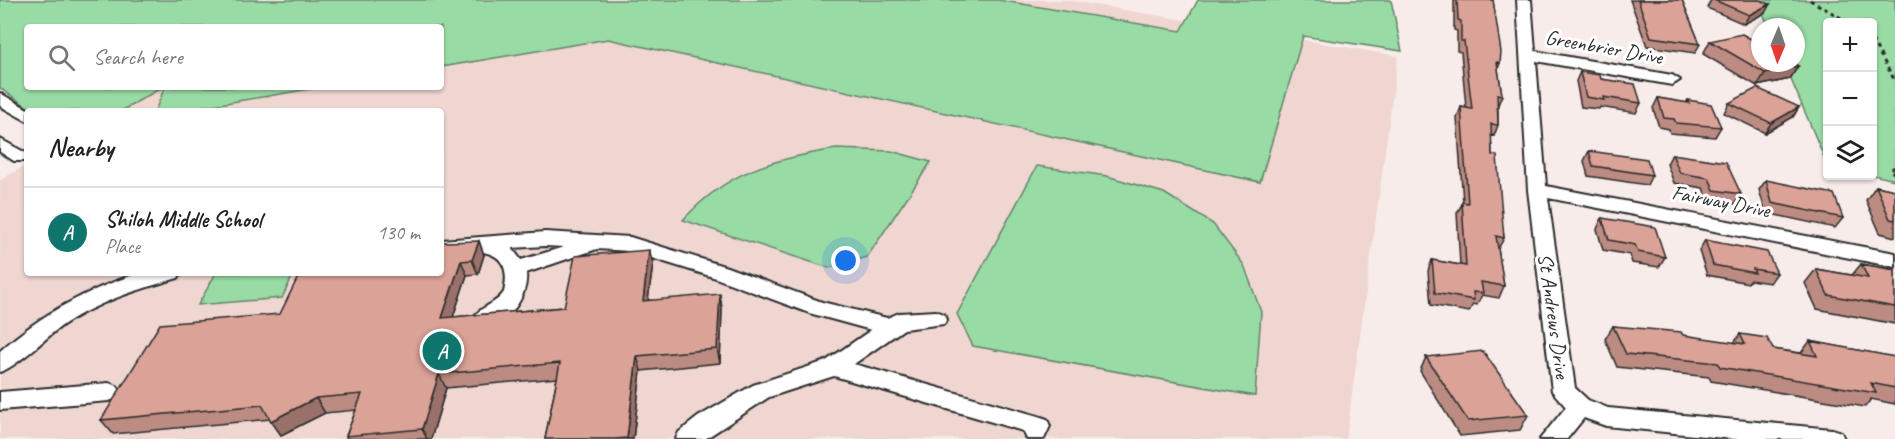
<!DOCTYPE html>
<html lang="en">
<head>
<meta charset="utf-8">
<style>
	:root { --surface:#fff; --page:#f2f2f2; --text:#222; --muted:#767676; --line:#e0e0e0; --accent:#0f766e }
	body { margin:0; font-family:Caveat,sans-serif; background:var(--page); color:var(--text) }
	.controls { position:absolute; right:18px; top:18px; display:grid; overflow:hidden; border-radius:6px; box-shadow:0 2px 4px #0004 }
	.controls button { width:54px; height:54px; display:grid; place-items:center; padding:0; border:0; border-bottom:2px solid var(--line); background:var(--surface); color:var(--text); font:30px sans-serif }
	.compass { position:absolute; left:1751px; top:18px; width:54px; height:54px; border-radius:50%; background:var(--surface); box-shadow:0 2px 4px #0004; rotate:182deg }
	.you { position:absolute; left:846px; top:261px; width:21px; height:21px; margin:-15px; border:4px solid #fff; border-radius:50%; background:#1a73e8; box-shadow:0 0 0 9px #1a73e833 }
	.badge { display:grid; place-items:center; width:39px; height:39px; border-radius:50%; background:var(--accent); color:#fff; font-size:20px; font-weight:700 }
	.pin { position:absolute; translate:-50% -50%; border:3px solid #fff; box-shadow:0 2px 6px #0006 }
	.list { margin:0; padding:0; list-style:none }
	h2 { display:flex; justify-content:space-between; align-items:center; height:78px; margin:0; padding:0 24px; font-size:26px }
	h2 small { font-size:20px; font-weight:400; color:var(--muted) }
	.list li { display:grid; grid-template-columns:39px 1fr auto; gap:18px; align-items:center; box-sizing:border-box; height:90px; padding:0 24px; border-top:2px solid var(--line) }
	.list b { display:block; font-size:22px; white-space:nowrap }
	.list p { margin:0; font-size:20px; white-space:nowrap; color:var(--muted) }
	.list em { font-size:20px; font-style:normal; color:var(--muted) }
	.icon { flex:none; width:33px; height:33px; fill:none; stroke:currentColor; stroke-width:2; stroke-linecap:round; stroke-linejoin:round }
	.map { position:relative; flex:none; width:1895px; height:439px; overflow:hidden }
	.search { position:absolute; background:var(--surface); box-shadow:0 2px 4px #0004; left:24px; top:24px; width:420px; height:66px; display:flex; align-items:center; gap:15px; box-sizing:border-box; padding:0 21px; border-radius:6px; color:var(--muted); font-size:22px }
	.panel { position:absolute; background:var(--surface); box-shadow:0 2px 4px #0004; left:24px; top:108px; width:420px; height:168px; border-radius:6px }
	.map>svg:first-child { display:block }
	.built { fill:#efd6d1 }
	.green { fill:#99dba5; stroke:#628368; stroke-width:1.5 }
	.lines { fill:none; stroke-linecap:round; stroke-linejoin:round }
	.minor-casing { stroke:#2b2b2b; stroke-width:4 }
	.path { stroke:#2b2b2b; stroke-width:3; stroke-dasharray:4 4; stroke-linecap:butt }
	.minor { fill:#fff; fill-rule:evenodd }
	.wall { fill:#bc8b82; stroke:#2b2b2b; stroke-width:1.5 }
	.shaded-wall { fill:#99716a; stroke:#2b2b2b; stroke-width:1.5 }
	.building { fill:#dba297; stroke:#2b2b2b; stroke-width:1.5 }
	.labels { text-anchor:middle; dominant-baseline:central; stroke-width:6; stroke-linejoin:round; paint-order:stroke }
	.street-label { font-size:21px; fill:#2b2b2b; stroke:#fff }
</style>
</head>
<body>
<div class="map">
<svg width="1895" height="439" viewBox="0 0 1895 439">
	<rect width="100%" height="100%" fill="#f8ecea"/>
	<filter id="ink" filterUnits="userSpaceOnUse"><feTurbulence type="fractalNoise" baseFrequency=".0167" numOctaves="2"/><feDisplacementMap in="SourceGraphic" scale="12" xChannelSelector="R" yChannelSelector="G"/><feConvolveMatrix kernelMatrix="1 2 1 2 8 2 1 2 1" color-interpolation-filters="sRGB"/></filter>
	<g filter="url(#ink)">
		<path class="built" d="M 315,0 L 1066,0 L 1398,56 L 1346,439 L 0,439 L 0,180 L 27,165 L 27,273 L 441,273 L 441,111 L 121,111 L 163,87 L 441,87 L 441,27 Z"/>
		<path class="green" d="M 0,0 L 998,0 L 1181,31 L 1198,0 L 1391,0 L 1402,51 L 1303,36 L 1260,182 L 608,39 L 441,67 L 441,27 L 27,27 L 27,87 L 163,87 L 121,111 L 34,111 L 0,88 Z
			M 1757,0 L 1895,0 L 1895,180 L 1873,175 L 1872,22 L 1828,22 L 1827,164 L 1784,63 L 1796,63 L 1796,27 L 1769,27 Z
			M 165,87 L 322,87 L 178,111 L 155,111 Z
			M 836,149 L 891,151 L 931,162 L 867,257 L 829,268 L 683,220 C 727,171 773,159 836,149 Z
			M 1037,166 L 1107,176 L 1164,193 L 1213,224 L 1244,265 L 1261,312 L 1255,396 L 973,346 L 957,314 Z
			M 216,273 L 294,273 L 282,298 L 198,305 Z"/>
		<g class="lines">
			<defs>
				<path id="minor" d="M 1517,0 L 1531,0 L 1535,51 L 1672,75 L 1680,80 L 1672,85 L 1536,61 L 1546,186 L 1895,253 L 1895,267 L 1548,198 L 1575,388 L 1588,400 L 1608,408 L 1832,429 L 1841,432 L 1844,439 L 1733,439 L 1606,426 L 1584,418 L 1567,439 L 1540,439 L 1566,407 L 1552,391 L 1528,190 Z
					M 0,93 L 31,111 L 27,111 L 27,121 L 0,106 Z
					M 0,139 L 26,153 L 26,161 L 14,161 L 0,152 Z
					M 545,232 L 630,237 L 727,267 L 822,302 L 887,318 L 899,313 L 936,311 L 944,314 L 947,319 L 944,324 L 904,329 L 854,364 L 1038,416 L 1047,419 L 1050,426 L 1044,439 L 1027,439 L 1023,431 L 834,376 L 769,397 L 705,439 L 676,439 L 679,432 L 698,417 L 753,385 L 826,361 L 871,330 L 809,313 L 713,277 L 629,251 L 597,249 L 526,273 C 529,298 504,332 476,323 L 473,318 C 480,306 496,305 504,292 C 515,244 473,250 441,254 L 441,240 ZM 545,246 L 564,247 L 521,260 L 512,248 Z
					M 140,273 L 181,273 L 178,278 C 137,290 99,301 63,325 C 46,337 17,367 0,372 L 0,351 C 41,314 88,289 140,273 Z
					M 109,383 L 117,386 L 121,392 L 117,398 L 109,401 L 0,410 L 0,392 Z"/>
			</defs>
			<use href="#minor" class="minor-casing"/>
			<path class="path" d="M 1810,0 L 1848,22
				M 1872,40 L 1895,81
				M 1895,167 L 1890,170 L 1895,174"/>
			<use href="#minor" class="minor"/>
		</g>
		<path class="wall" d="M 1454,0 L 1493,0 L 1500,63 L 1498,69 L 1502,95 L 1498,105 L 1498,125 L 1494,136 L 1491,135 L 1492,155 L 1504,238 L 1498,249 L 1504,286 L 1499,298 L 1482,295 L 1477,305 L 1473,304 L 1469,312 L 1431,305 L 1428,271 L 1432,260 L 1460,265 L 1457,213 L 1463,202 L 1457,118 L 1461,107 L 1466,108 L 1461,52 L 1457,51 L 1457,31 L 1454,30 Z
			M 1630,0 L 1682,0 L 1700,44 L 1695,53 L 1647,46 Z
			M 1711,0 L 1760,0 L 1765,13 L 1744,24 L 1707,8 Z
			M 1710,41 L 1798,66 L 1790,79 L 1757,86 L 1703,54 Z
			M 1580,72 L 1601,79 L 1641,103 L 1636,113 L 1600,107 L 1599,109 L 1581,107 L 1576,81 Z
			M 1658,98 L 1686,103 L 1688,100 L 1721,127 L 1715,137 L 1670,133 L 1669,129 L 1659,127 L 1653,108 Z
			M 1729,103 L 1799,107 L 1793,117 L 1765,133 L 1724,113 Z
			M 1589,151 L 1652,175 L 1647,185 L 1588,176 L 1584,161 Z
			M 1672,154 L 1741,194 L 1735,204 L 1708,200 L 1703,188 L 1674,183 L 1667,164 Z
			M 1766,180 L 1843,218 L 1835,228 L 1766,213 L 1759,190 Z
			M 1876,186 L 1895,190 L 1895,237 L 1880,233 L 1866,200 Z
			M 1602,218 L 1665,257 L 1659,267 L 1632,263 L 1630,255 L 1603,250 L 1597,229 Z
			M 1705,240 L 1777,273 L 1770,283 L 1750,280 L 1748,283 L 1707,275 L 1699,251 Z
			M 479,241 L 484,255 L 478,274 L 467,275 L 453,317 L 564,307 L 653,264 L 648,300 L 722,308 L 720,363 L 641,371 L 633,439 L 545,439 L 557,378 L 446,388 L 431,439 L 347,439 L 346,436 L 356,410 L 325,413 L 281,435 L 271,419 L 113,434 L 101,420 L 280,314 Z
			M 1861,264 L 1895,270 L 1895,324 L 1817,309 L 1805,283 L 1816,269 L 1852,275 Z
			M 1613,326 L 1734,343 L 1740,334 L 1773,349 L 1801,353 L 1810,341 L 1895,357 L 1895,404 L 1871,399 L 1865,407 L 1711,381 L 1709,377 L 1617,367 L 1605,339 Z
			M 1426,357 L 1528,415 L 1520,430 L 1460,436 L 1420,371 Z"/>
		<path class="shaded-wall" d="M 1770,4 L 1765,13 L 1744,24 L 1749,15 Z
			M 1798,66 L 1790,79 L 1757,86 L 1765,73 Z
			M 1799,107 L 1793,117 L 1765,133 L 1771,123 Z
			M 479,241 L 484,255 L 478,274 L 472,260 Z
			M 649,250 L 653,264 L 646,315 L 643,301 Z
			M 461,261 L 467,275 L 448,332 L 442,318 Z
			M 720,294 L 722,308 L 720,363 L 717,349 Z
			M 637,356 L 641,371 L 633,439 L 627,439 Z
			M 439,374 L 446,388 L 431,439 L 427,439 L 422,429 Z
			M 316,398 L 325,413 L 281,435 L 271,421 Z"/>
		<path class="building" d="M 1457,0 L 1493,0 L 1501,52 L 1500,63 L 1497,62 L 1502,95 L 1497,94 L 1498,125 L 1491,124 L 1492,155 L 1497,156 L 1504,238 L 1496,236 L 1504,286 L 1481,282 L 1483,293 L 1473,292 L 1474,300 L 1435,293 L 1432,260 L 1466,266 L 1462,202 L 1468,203 L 1461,107 L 1472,109 L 1464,41 L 1461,41 L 1461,21 L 1458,20 Z
			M 1638,0 L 1682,0 L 1700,44 L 1651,37 Z
			M 1714,0 L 1760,0 L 1770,4 L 1749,15 Z
			M 1742,34 L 1760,44 L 1760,63 L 1793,63 L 1798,66 L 1765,73 L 1710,41 Z
			M 1580,72 L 1600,75 L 1601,79 L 1635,84 L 1641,103 L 1603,97 L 1604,100 L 1586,97 Z
			M 1757,88 L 1799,107 L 1771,123 L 1729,103 Z
			M 1658,98 L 1689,103 L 1688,100 L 1711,104 L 1721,127 L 1676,123 L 1674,119 L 1664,118 Z
			M 1589,151 L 1647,159 L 1652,175 L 1593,166 Z
			M 1672,154 L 1726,162 L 1741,194 L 1714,190 L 1709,178 L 1680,173 Z
			M 1766,180 L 1834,194 L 1843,218 L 1772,203 Z
			M 1876,186 L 1895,190 L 1895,220 L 1890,219 Z
			M 1602,218 L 1655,227 L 1665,257 L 1638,252 L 1635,245 L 1609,240 Z
			M 1705,240 L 1767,252 L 1777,273 L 1753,269 L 1755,273 L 1713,265 Z
			M 479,241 L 472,260 L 461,261 L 442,318 L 564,307 L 575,256 L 649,250 L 643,301 L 720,294 L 717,349 L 637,356 L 627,438 L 614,439 L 545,439 L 560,363 L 439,374 L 422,429 L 346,436 L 362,394 L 316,398 L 271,421 L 262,405 L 101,420 L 160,324 L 280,314 L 300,273 L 441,273 L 441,242 Z
			M 1861,264 L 1895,270 L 1895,307 L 1828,295 L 1816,269 L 1868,278 Z
			M 1613,326 L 1681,332 L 1683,335 L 1745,344 L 1740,334 L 1767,338 L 1773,349 L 1817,356 L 1810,341 L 1895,357 L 1895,388 L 1871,383 L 1876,393 L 1720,367 L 1718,363 L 1626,354 Z
			M 1483,351 L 1528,415 L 1468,421 L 1426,357 Z"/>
	</g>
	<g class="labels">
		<g class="street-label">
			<text transform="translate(1604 47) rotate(10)">Greenbrier Drive</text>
			<text transform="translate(1721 201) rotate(11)">Fairway Drive</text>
			<text transform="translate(1554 316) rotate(82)">St Andrews Drive</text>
		</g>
	</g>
</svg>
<div class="controls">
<button>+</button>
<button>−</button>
<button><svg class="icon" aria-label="layers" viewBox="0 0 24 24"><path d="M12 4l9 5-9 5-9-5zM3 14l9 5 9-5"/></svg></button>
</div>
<svg class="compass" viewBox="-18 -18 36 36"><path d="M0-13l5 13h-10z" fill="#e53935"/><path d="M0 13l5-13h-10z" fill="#767676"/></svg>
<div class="you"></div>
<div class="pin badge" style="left:442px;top:351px">A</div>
<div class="search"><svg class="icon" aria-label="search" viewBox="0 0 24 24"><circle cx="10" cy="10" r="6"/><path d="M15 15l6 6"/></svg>Search here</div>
<section class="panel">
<h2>Nearby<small></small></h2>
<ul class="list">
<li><span class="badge">A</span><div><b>Shiloh Middle School</b><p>Place</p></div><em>130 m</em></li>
</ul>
</section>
</div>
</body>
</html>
